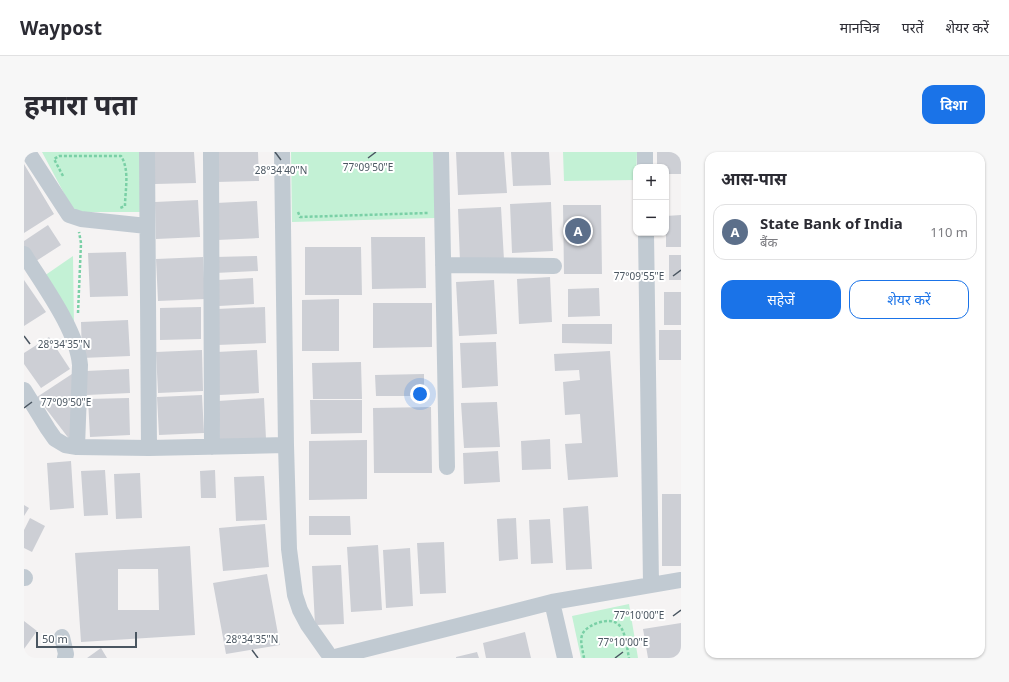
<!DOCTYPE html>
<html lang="hi">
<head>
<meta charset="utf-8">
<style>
	:root { --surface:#fff; --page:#f7f7f7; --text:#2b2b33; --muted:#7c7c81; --line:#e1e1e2; --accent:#1a73e8 }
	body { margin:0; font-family:"Noto Sans","Noto Sans Devanagari",sans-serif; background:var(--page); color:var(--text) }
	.controls { position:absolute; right:12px; top:12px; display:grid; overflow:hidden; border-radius:8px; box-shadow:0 1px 3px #0004 }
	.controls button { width:36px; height:36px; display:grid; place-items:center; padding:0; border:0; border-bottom:1px solid var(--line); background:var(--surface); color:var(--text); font:20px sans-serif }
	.scale { position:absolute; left:12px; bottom:10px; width:101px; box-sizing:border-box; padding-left:4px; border:2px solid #4a5661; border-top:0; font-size:11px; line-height:14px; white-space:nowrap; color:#4a5661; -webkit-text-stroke:3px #fff; paint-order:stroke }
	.you { position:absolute; left:396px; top:242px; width:14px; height:14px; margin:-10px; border:3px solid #fff; border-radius:50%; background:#1a73e8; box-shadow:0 0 0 6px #1a73e833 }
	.badge { display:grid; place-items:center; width:26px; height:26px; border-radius:50%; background:var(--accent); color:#fff; font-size:13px; font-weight:700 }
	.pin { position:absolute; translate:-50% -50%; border:2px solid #fff; box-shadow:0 1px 4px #0006 }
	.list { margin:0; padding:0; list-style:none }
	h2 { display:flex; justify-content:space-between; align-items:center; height:52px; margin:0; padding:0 16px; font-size:17px }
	h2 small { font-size:13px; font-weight:400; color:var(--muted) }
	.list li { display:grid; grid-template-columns:26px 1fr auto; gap:12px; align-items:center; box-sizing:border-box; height:56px; margin:0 8px 8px; padding:0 8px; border:1px solid var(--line); border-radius:12px }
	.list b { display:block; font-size:15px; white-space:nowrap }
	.list p { margin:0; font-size:13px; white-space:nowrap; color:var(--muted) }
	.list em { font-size:13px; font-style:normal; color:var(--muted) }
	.actions { display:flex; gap:8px; padding:12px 16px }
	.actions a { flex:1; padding:9px 0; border:1px solid var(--accent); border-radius:12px; text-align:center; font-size:14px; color:var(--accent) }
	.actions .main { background:var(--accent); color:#fff }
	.map { position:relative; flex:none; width:657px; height:506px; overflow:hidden; border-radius:12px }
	header { display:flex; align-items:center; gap:24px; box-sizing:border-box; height:56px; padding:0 20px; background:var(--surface); border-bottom:1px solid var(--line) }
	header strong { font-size:19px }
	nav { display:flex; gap:22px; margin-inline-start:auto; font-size:14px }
	.intro { display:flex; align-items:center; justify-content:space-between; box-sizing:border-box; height:96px; padding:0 24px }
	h1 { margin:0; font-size:28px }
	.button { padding:10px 18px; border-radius:12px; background:var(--accent); color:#fff; font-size:14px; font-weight:700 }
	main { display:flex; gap:24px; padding:0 24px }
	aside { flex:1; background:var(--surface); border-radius:12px; box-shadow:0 1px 3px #0004 }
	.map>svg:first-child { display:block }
	.green { fill:#c3f1d5 }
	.building { fill:#cdcfd5; fill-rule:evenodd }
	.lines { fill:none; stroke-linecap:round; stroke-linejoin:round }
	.path { stroke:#7ad0a6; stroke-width:2.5; stroke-dasharray:3 2; stroke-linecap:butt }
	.minor { stroke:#c1cad2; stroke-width:16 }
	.ticks { fill:none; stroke:#4a5661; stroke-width:1.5 }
	.ticks-label { font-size:10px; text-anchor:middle; fill:#4a5661; stroke:#fff; stroke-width:4; stroke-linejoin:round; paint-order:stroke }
</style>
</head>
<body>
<header>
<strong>Waypost</strong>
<nav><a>मानचित्र</a><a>परतें</a><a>शेयर करें</a></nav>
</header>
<div class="intro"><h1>हमारा पता</h1><a class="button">दिशा</a></div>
<main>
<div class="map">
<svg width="657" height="506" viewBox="0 0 657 506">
	<rect width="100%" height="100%" fill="#f5f3f3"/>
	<path class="green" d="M 18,0 L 117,0 L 119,60 L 50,60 Z
		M 267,0 L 409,0 L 411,66 L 268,70 Z
		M 539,0 L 613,0 L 612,28 L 540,29 Z
		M 49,104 L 50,176 L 20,124 Z
		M 605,452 L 614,506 L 557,506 L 548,464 Z"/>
	<path class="building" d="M 130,0 L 170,0 L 172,31 L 131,32 Z
		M 191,0 L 234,0 L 235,29 L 192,30 Z
		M 432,0 L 480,0 L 483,41 L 434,43 Z
		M 487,0 L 525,0 L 527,33 L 489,34 Z
		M 633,0 L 657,0 L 657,22 L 642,22 L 642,15 L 633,15 Z
		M 0,12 L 30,62 L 0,81 Z
		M 174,48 L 176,85 L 132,87 L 131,50 Z
		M 233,49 L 235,86 L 193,88 L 192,51 Z
		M 527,50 L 529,99 L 488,101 L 486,52 Z
		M 539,53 L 577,53 L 578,122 L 540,122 Z
		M 477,55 L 480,108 L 436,110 L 434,57 Z
		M 657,63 L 657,95 L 642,95 L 642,64 Z
		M 24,73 L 37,93 L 9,111 L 0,98 L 0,89 Z
		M 347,85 L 401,85 L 402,136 L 348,137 Z
		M 281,95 L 337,95 L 338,143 L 281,143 Z
		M 102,100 L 104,144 L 66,145 L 64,101 Z
		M 645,103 L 657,103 L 657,128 L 645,128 Z
		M 233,104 L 234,119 L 191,121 L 191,105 Z
		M 179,105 L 181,147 L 134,149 L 132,107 Z
		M 526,125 L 528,170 L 495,172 L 493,127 Z
		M 229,126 L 230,152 L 195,154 L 194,128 Z
		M 0,128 L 22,160 L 0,174 Z
		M 470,128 L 473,182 L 435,184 L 432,130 Z
		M 575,136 L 576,164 L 544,165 L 544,137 Z
		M 640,140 L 657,140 L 657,173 L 640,173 Z
		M 315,147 L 315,199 L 278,199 L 278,148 Z
		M 349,151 L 408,151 L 408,195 L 349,196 Z
		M 177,155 L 177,187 L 136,188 L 136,156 Z
		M 241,155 L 242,191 L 193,193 L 192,157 Z
		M 104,168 L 106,204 L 58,206 L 57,170 Z
		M 538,172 L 588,172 L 588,192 L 538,191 Z
		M 635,178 L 657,178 L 657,208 L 635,208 Z
		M 25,185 L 46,217 L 17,236 L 0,212 L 0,201 Z
		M 472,190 L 474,234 L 438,236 L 436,191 Z
		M 178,198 L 179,239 L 134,241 L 132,200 Z
		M 233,198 L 235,241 L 195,243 L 193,200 Z
		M 586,199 L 594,325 L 544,328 L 541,292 L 558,291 L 556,262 L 541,263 L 539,230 L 556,228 L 555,218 L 531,219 L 530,202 Z
		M 337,210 L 338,247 L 289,247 L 288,211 Z
		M 105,217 L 106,241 L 63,243 L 62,219 Z
		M 51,220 L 46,288 L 13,245 Z
		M 400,222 L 400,244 L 352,244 L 351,223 Z
		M 178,243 L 180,281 L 135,283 L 133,245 Z
		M 105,246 L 106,283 L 66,285 L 64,247 Z
		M 240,246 L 242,287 L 196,288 L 194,249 Z
		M 286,248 L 338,248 L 338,281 L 287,282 Z
		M 473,250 L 476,295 L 440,296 L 437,251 Z
		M 407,255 L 408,321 L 350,321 L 349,256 Z
		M 526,287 L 527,317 L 498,318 L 497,289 Z
		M 343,288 L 343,347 L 285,348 L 285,289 Z
		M 474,299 L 476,330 L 440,332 L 439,301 Z
		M 47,309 L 50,356 L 26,358 L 23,311 Z
		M 81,318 L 84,363 L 60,364 L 57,319 Z
		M 191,318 L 192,346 L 177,346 L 176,319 Z
		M 116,321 L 118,366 L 92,367 L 90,322 Z
		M 240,324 L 243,368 L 212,369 L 210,325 Z
		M 638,342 L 657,342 L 657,414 L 638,414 Z
		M 0,353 L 5,356 L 0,364 Z
		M 564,354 L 568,417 L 542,418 L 539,356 Z
		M 285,364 L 326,364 L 327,383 L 285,383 Z
		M 6,366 L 21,374 L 8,400 L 0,396 L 0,378 Z
		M 492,366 L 494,407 L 475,409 L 473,367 Z
		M 526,367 L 529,411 L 507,412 L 505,368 Z
		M 241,372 L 245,415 L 199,419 L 195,376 Z
		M 420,390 L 422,441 L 396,442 L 393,391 Z
		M 354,393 L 358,458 L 327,460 L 323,395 Z
		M 166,394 L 171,483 L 57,490 L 51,401 ZM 94,417 L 134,417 L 135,458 L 94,458 Z
		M 386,396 L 389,454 L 362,456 L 359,398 Z
		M 317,413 L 320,472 L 291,473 L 288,414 Z
		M 243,422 L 256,493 L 202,502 L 189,431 Z
		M 0,469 L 13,479 L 0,497 Z
		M 657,471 L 657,506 L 624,506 L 619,477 Z
		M 501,480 L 507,506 L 462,506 L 459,491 Z
		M 77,496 L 83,506 L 63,506 Z
		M 453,500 L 455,506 L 432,506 L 432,505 Z"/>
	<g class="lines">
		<path class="path" d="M 39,24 L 30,7 L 35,4 L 97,4 C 106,18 101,39 101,54 L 96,56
			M 274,60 L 276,65 L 404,61
			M 54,161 L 57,91 L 55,80
			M 560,506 C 559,499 555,488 559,481 C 564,472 587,464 595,473 C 602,480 603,497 605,506"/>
		<path class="minor" d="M 4,0 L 45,63 L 57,67 L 123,74
			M 123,0 L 125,296
			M 187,0 L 188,295
			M 258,0 L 262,293 L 265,397 L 271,443 L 276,458 L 284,473 L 303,500
			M 417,0 L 423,315
			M 621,0 L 621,15
			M 622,81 L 627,432
			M 0,102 C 19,133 53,178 56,213 L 53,295
			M 419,113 L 530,114
			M 0,238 L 24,277 L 31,287 L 41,293 L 53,295 L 125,296 L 262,293
			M 0,425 L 1,426
			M 528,450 L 541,506
			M 38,485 L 42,502 L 41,506
			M 307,506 L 528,450 L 657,428"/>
	</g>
	<path class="ticks" d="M 251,0 L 257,8M 344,6 L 352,0M 649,124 L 657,118M 0,184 L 6,192M 0,256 L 8,250M 649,464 L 657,458M 228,498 L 234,506M 591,506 L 599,500"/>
	<g class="ticks-label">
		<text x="344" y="19">77°09'50"E</text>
		<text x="257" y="22">28°34'40"N</text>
		<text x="615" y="128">77°09'55"E</text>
		<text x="40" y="196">28°34'35"N</text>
		<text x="42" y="254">77°09'50"E</text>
		<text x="615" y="467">77°10'00"E</text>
		<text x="228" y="491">28°34'35"N</text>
		<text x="599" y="494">77°10'00"E</text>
	</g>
</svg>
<div class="controls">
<button>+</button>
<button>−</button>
</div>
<div class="scale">50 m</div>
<div class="you"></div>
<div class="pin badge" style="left:554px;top:79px;background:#5c6f8a">A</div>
</div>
<aside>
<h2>आस-पास<small></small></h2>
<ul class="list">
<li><span class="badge" style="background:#5c6f8a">A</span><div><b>State Bank of India</b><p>बैंक</p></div><em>110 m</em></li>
</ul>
<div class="actions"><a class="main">सहेजें</a><a>शेयर करें</a></div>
</aside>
</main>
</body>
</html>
